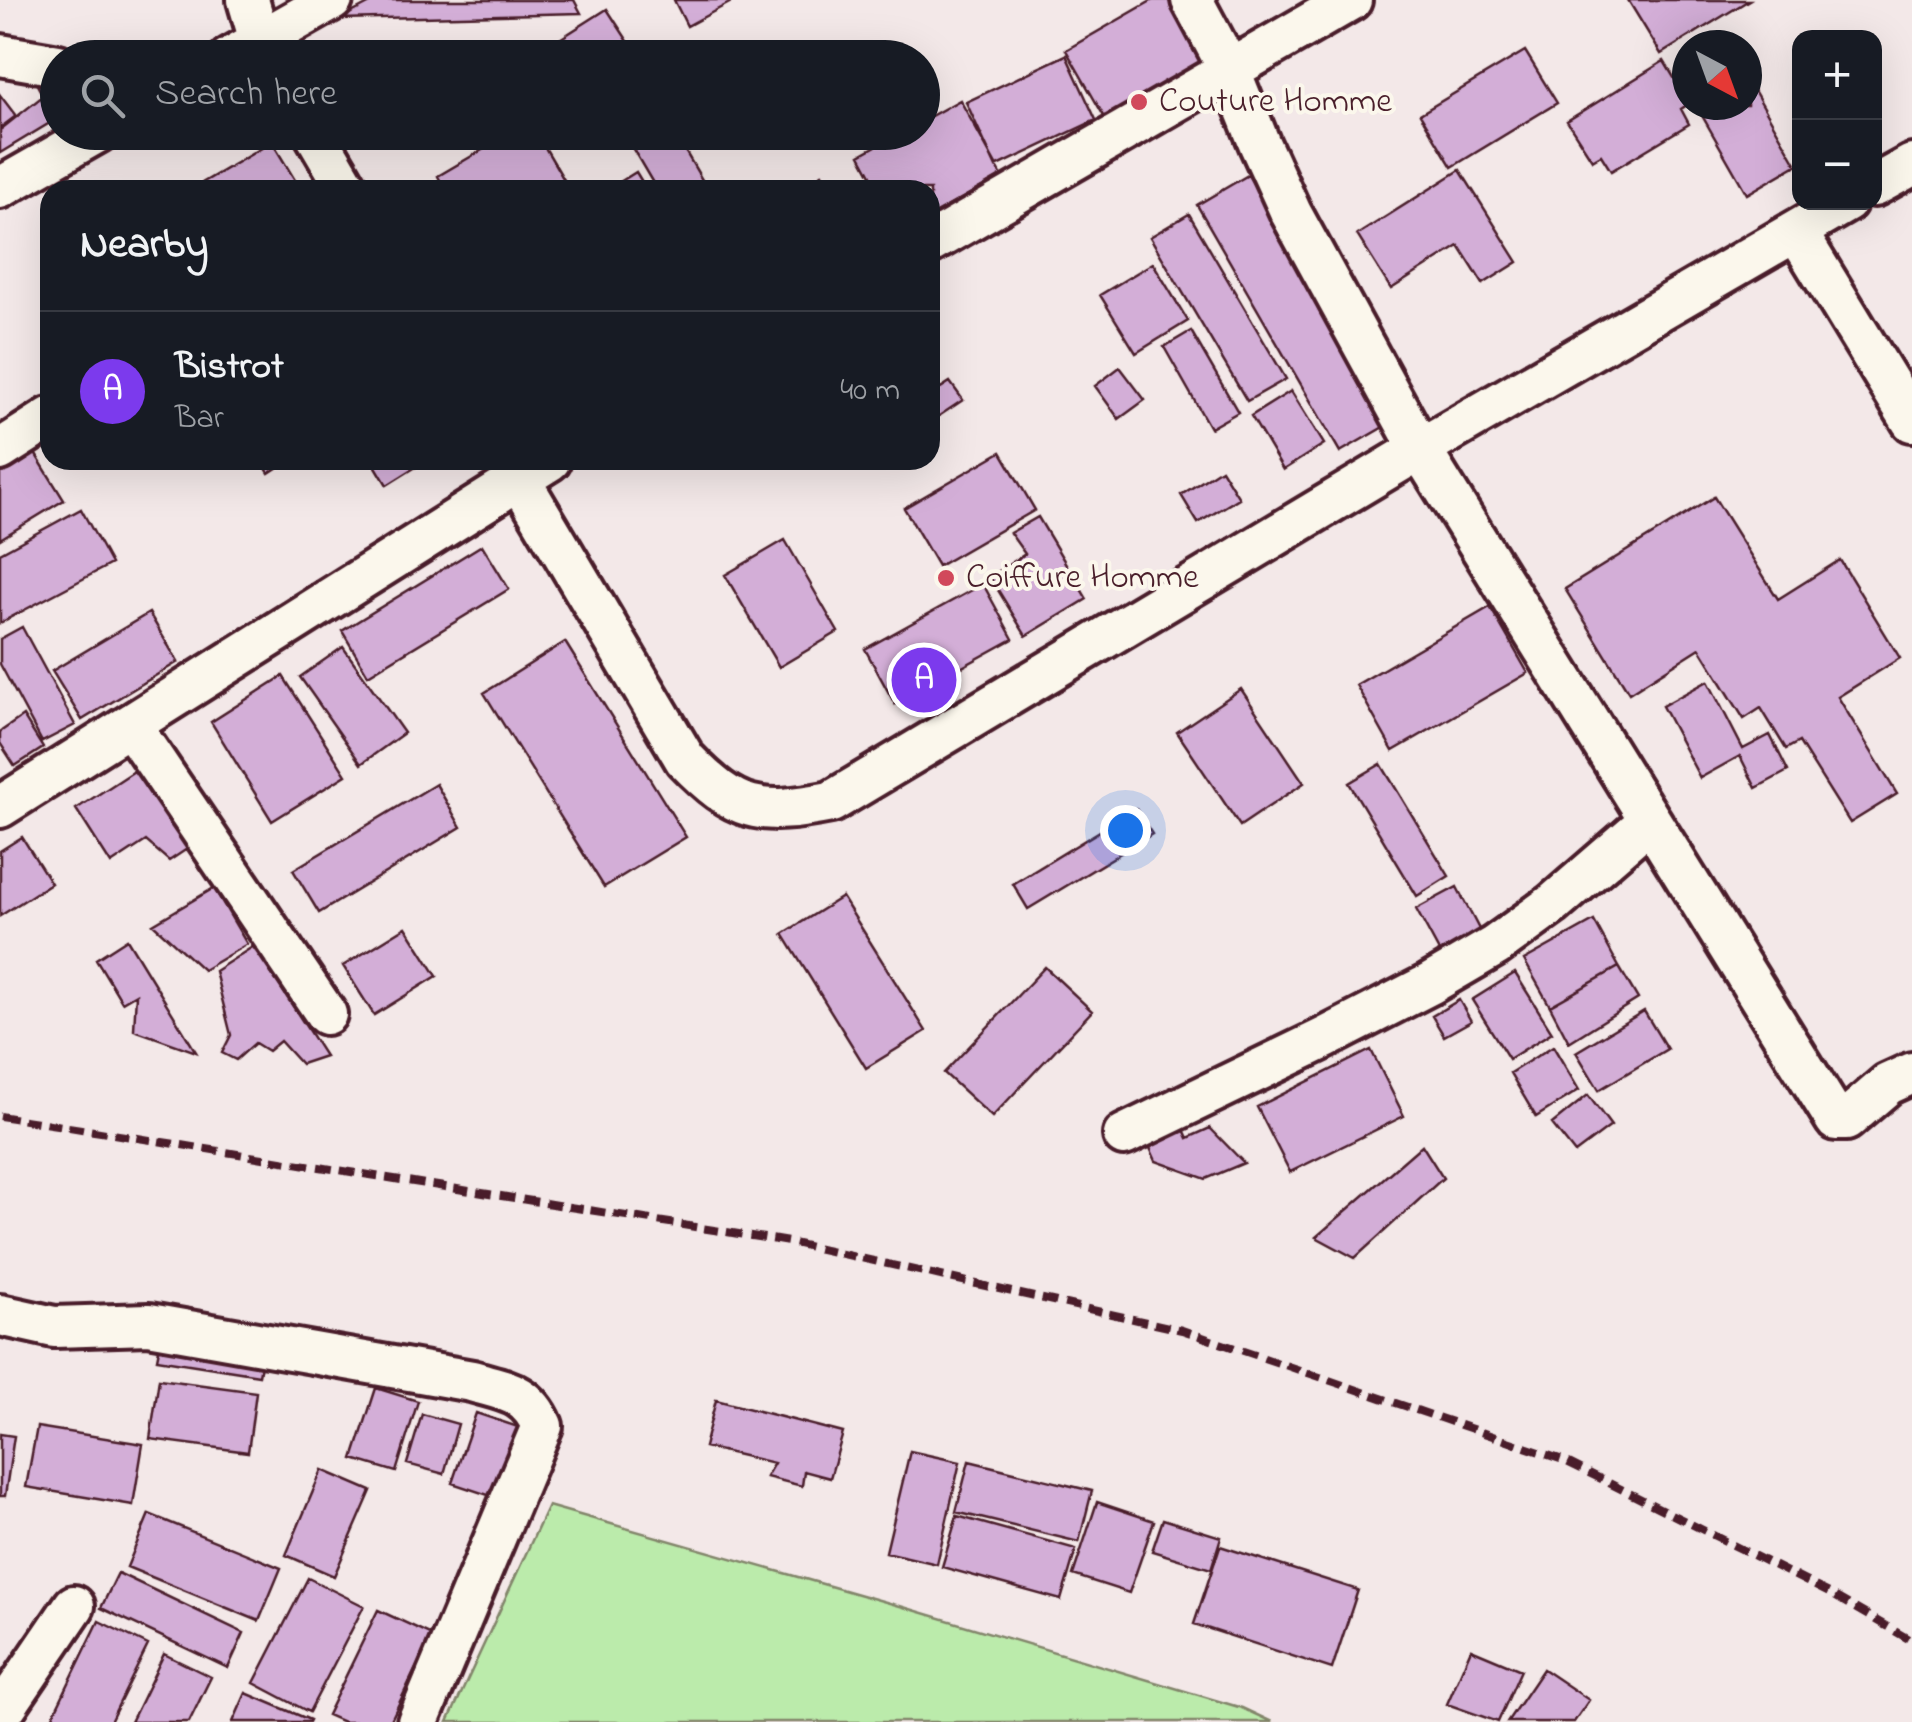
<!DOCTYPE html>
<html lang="en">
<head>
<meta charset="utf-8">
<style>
	:root { --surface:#171b24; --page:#20242c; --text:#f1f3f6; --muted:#9ea1a6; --line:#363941; --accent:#7c3aed }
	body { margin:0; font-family:"Indie Flower",sans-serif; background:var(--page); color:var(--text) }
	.controls { position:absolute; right:30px; top:30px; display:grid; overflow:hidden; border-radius:20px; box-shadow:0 10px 40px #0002 }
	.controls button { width:90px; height:90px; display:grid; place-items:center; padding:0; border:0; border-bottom:2px solid var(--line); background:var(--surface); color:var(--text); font:50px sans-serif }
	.compass { position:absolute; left:1672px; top:30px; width:90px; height:90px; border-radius:50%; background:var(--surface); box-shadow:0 10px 40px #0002; rotate:139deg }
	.you { position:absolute; left:1125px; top:830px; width:35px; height:35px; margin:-25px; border:8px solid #fff; border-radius:50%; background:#1a73e8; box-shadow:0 0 0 15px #1a73e833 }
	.badge { display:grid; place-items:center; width:65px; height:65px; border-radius:50%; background:var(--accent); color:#fff; font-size:32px; font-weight:700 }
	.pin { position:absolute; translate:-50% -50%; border:5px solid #fff; box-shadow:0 2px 10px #0006 }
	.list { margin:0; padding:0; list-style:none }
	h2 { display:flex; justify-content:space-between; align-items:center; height:130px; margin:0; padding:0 40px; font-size:42px }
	h2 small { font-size:32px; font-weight:400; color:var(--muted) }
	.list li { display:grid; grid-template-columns:65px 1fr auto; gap:30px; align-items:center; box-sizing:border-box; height:160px; padding:0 40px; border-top:2px solid var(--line) }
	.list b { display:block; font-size:38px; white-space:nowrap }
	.list p { margin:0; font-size:32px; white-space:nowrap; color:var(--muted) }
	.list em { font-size:32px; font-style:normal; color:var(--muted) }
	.icon { flex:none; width:55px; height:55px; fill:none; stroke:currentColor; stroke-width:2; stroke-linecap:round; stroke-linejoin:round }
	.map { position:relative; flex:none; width:1912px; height:1722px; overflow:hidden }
	.search { position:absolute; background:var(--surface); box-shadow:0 10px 40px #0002; left:40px; top:40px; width:900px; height:110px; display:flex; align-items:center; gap:25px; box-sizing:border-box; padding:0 35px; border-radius:55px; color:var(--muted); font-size:38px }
	.panel { position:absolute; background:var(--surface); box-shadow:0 10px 40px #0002; left:40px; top:180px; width:900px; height:290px; border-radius:30px }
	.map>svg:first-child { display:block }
	.green { fill:#bbebab; stroke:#82856b; stroke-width:2.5 }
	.building { fill:#d3aed7; stroke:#4a1f2b; stroke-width:2.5 }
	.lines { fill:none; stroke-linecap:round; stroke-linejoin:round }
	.minor-casing { stroke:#4a1f2b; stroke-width:48 }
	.minor { stroke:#fbf7ec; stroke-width:40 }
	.rail { stroke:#4a1f2b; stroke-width:8; stroke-dasharray:15 8; stroke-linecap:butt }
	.poi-dot { fill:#d1495b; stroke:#fbf7ec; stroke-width:4 }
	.labels { text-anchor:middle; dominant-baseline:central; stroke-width:8; stroke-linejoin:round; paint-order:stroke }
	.poi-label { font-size:35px; fill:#4a1f2b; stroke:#fbf7ec; text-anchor:start }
</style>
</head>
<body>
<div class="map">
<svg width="1912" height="1722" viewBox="0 0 1912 1722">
	<rect width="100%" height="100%" fill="#f3e8e8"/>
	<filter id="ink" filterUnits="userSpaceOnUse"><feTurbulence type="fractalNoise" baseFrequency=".01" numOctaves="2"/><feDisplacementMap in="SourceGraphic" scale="20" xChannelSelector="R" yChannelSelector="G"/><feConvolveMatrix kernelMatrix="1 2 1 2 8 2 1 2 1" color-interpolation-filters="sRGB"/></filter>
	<g filter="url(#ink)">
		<path class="green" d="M 548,1506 L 900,1606 L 1242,1708 L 1272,1722 L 448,1722 Z"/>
		<path class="building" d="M 376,0 L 574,0 L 581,13 L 340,19 Z
			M 674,0 L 735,0 L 687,26 Z
			M 1153,0 L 1181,0 L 1217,63 L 1109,125 L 1066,50 Z
			M 1628,0 L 1749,0 L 1661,54 Z
			M 607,9 L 635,52 L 627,58 L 530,58 Z
			M 1525,51 L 1557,103 L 1452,167 L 1420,114 Z
			M 1066,55 L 1096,120 L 996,167 L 966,102 Z
			M 1664,61 L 1687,99 L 1687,105 L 1681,109 L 1689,124 L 1611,171 L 1601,155 L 1592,160 L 1567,121 Z
			M 33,77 L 58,80 L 58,118 L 0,153 L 0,130 L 43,96 Z
			M 1747,78 L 1797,165 L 1747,194 L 1696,105 L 1747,105 Z
			M 0,95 L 16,116 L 0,128 Z
			M 960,100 L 1002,176 L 930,216 L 930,190 L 879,190 L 860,155 L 901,132 L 922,132 L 922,121 Z
			M 513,132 L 536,132 L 570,190 L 445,190 L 438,176 Z
			M 638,132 L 674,132 L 708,190 L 657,190 L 627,139 Z
			M 272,142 L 301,190 L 190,190 Z
			M 1460,170 L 1518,262 L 1483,284 L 1459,246 L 1391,289 L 1357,235 Z
			M 636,172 L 647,190 L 607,190 Z
			M 822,174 L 832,190 L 796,190 Z
			M 1248,175 L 1392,422 L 1340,452 L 1197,205 Z
			M 1189,214 L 1286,379 L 1247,401 L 1150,237 Z
			M 1153,263 L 1188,321 L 1136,353 L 1100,295 Z
			M 1191,331 L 1238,412 L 1210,428 L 1164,347 Z
			M 1120,367 L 1145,400 L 1119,419 L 1095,386 Z
			M 950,382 L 963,400 L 930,422 L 930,395 Z
			M 1291,391 L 1324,444 L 1283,470 L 1251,416 Z
			M 33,450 L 64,500 L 0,539 L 0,470 Z
			M 1001,452 L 1035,510 L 938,566 L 904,508 Z
			M 261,460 L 289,460 L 269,473 Z
			M 372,460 L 427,460 L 387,485 Z
			M 1221,469 L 1239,498 L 1198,523 L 1181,495 Z
			M 1714,497 L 1778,599 L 1840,560 L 1900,658 L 1838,697 L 1897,794 L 1850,823 L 1799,742 L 1786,749 L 1761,708 L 1744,719 L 1700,648 L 1629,693 L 1565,589 Z
			M 81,509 L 111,564 L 0,623 L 0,553 Z
			M 1038,517 L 1087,599 L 1026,636 L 990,577 L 1025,554 L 1010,533 Z
			M 785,540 L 838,632 L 779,667 L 725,575 Z
			M 482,545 L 509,589 L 368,675 L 342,631 Z
			M 983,584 L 1013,639 L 895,704 L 865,649 Z
			M 1490,607 L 1528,673 L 1393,751 L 1356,685 Z
			M 149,613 L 178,662 L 82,720 L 52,671 Z
			M 22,627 L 75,725 L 42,742 L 0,664 L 0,639 Z
			M 565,642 L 686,837 L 604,887 L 484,693 Z
			M 343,647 L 404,733 L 361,764 L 300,677 Z
			M 283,676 L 346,775 L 272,821 L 211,722 Z
			M 1708,681 L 1743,749 L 1770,735 L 1788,771 L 1756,788 L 1740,756 L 1700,778 L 1662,706 Z
			M 1241,689 L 1304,783 L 1240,826 L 1177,732 Z
			M 23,716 L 43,748 L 15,766 L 0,743 L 0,732 Z
			M 1381,764 L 1449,876 L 1417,896 L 1349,783 Z
			M 142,766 L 193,845 L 169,861 L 146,841 L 111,864 L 76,809 Z
			M 436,784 L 461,827 L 319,913 L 293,870 Z
			M 1136,809 L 1152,834 L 1028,909 L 1013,884 Z
			M 22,837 L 51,883 L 0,916 L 0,851 Z
			M 1457,887 L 1482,935 L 1442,957 L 1416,909 Z
			M 214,888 L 247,944 L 203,970 L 153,924 Z
			M 842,897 L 926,1031 L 866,1068 L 783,934 Z
			M 1594,921 L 1619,967 L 1550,1006 L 1524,960 Z
			M 406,927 L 437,976 L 374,1015 L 343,966 Z
			M 127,939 L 196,1052 L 134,1030 L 136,994 L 122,1002 L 96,959 Z
			M 254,946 L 325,1056 L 301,1064 L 280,1041 L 268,1051 L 255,1043 L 236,1060 L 222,1053 L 231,1035 L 215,971 Z
			M 1045,967 L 1092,1011 L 992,1117 L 944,1073 Z
			M 1619,967 L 1638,999 L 1569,1042 L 1550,1006 Z
			M 1515,973 L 1552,1032 L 1509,1059 L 1472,1000 Z
			M 1459,1000 L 1471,1021 L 1444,1036 L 1432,1016 Z
			M 1644,1011 L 1667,1049 L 1599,1090 L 1576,1052 Z
			M 1553,1046 L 1579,1090 L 1536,1117 L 1510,1073 Z
			M 1371,1050 L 1404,1116 L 1290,1172 L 1257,1107 Z
			M 1588,1095 L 1611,1126 L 1575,1153 L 1552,1124 Z
			M 1181,1123 L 1188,1138 L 1210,1128 L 1244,1163 L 1206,1179 L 1156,1161 L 1146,1139 Z
			M 1422,1145 L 1443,1178 L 1355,1258 L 1316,1237 Z
			M 161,1339 L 263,1354 L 259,1375 L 157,1359 Z
			M 159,1379 L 256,1392 L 248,1452 L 150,1439 Z
			M 376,1388 L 418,1401 L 396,1472 L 353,1459 Z
			M 716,1400 L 843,1433 L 830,1478 L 804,1471 L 802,1486 L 766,1477 L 774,1463 L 704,1447 Z
			M 476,1413 L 518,1427 L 494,1497 L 452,1483 Z
			M 422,1414 L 458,1424 L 444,1474 L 407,1464 Z
			M 37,1427 L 143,1444 L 133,1505 L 26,1487 Z
			M 0,1434 L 14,1436 L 5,1496 L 0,1496 Z
			M 910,1451 L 960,1462 L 937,1564 L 886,1552 Z
			M 969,1461 L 1092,1491 L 1079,1542 L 956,1512 Z
			M 322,1470 L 371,1491 L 334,1576 L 286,1555 Z
			M 1097,1502 L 1154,1521 L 1129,1593 L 1073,1575 Z
			M 149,1514 L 281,1568 L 259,1621 L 127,1567 Z
			M 957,1516 L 1076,1549 L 1061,1600 L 942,1567 Z
			M 1163,1519 L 1221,1537 L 1211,1569 L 1152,1551 Z
			M 1220,1546 L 1358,1590 L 1332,1669 L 1194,1624 Z
			M 118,1573 L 244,1633 L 228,1668 L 101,1608 Z
			M 308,1578 L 364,1606 L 309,1712 L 254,1683 Z
			M 378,1610 L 432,1635 L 390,1722 L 343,1722 L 327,1715 Z
			M 99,1621 L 148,1645 L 110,1722 L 50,1722 Z
			M 1471,1649 L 1521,1670 L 1498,1722 L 1447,1704 Z
			M 164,1654 L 211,1677 L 189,1722 L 131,1722 Z
			M 1543,1669 L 1589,1700 L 1574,1722 L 1507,1722 Z
			M 246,1693 L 310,1720 L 309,1722 L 233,1722 Z"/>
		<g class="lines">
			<defs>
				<path id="minor" d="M 248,0 L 260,41 L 270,58
					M 1192,0 L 1230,71 L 1260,145 L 1291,213 L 1420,449 L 1836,1120 L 1846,1120 L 1888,1084 L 1912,1073
					M 0,55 L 58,65
					M 230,58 L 332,0
					M 314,132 L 348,190
					M 1874,186 L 1912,165
					M 0,188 L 98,132
					M 1796,231 L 1912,421
					M 930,243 L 1351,0
					M 0,450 L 50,418
					M 508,460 L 685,759 C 736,812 759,816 831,802 L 1420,449 L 1846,202
					M 131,726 L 326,1014
					M 0,807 L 550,460
					M 1124,1135 L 1325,1038 L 1430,984 L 1495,946 L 1553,904 L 1649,821
					M 0,1315 L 54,1327 L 149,1324 L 472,1381 C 505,1391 527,1391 542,1426 L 418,1722
					M 0,1715 L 74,1606"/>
			</defs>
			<use href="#minor" class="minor-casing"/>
			<use href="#minor" class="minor"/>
			<path class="rail" d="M 0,1116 L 789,1242 L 1182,1330 L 1563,1460 L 1829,1593 L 1912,1641"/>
		</g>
	</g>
	<g class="poi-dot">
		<circle cx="1139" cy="102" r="10"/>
		<circle cx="946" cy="578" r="10"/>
	</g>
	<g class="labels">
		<g class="poi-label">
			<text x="1159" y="102">Couture Homme</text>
			<text x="966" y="578">Coiffure Homme</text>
		</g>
	</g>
</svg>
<div class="controls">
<button>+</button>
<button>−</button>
</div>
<svg class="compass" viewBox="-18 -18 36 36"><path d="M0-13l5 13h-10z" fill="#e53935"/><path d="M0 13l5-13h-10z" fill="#9ea1a6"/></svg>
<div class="you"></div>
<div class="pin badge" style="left:924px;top:680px">A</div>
<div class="search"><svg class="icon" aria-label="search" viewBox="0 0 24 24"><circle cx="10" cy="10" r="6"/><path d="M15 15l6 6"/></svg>Search here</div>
<section class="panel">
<h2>Nearby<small></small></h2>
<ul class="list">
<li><span class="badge">A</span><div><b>Bistrot</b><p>Bar</p></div><em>40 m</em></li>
</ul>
</section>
</div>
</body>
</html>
